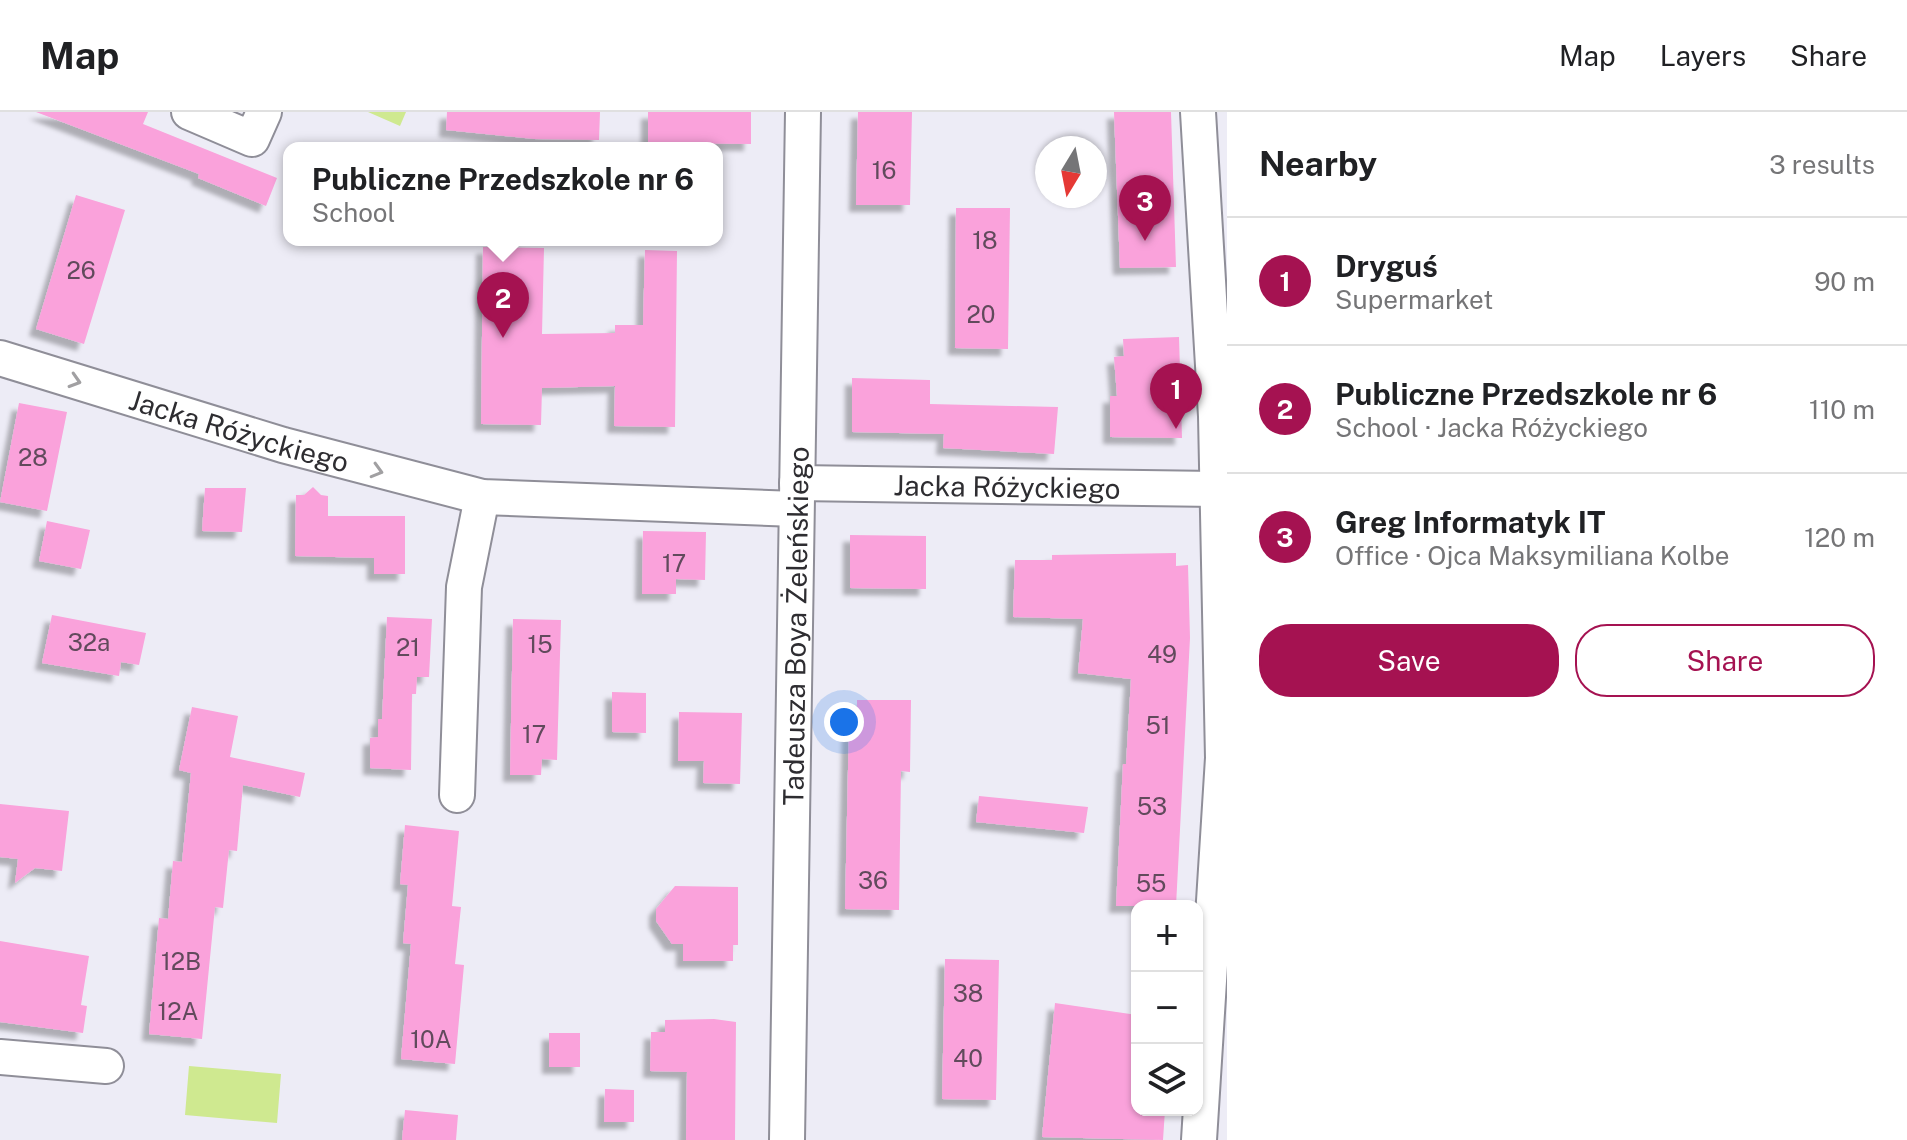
<!DOCTYPE html>
<html lang="en">
<head>
<meta charset="utf-8">
<style>
	:root { --surface:#fff; --page:#f6f6f6; --text:#202124; --muted:#757577; --line:#e0e0e0; --accent:#a51251 }
	body { margin:0; font-family:"Public Sans",sans-serif; background:var(--page); color:var(--text) }
	.controls { position:absolute; right:24px; bottom:24px; display:grid; overflow:hidden; border-radius:16px; box-shadow:0 2px 6px #0004 }
	.controls button { width:72px; height:72px; display:grid; place-items:center; padding:0; border:0; border-bottom:2px solid var(--line); background:var(--surface); color:var(--text); font:40px sans-serif }
	.compass { position:absolute; left:1035px; top:24px; width:72px; height:72px; border-radius:50%; background:var(--surface); box-shadow:0 2px 6px #0004; rotate:190deg }
	.you { position:absolute; left:844px; top:610px; width:28px; height:28px; margin:-20px; border:6px solid #fff; border-radius:50%; background:#1a73e8; box-shadow:0 0 0 12px #1a73e833 }
	.badge { display:grid; place-items:center; width:52px; height:52px; border-radius:50%; background:var(--accent); color:#fff; font-size:26px; font-weight:700 }
	.pin { position:absolute; translate:-50% -66px; filter:drop-shadow(0 2px 4px #0008) }
	.pin::after { content:''; position:absolute; top:42px; width:28px; height:24px; background:inherit; clip-path:polygon(0 0,100% 0,50% 100%) }
	.popup { position:absolute; left:283px; top:30px; width:440px; height:104px; box-sizing:border-box; display:grid; place-content:center; border-radius:16px; background:var(--surface); filter:drop-shadow(0 2px 6px #0005); font-size:26px; white-space:nowrap; color:var(--muted) }
	.popup b { font-size:30px; color:var(--text) }
	.popup::after { content:''; position:absolute; left:50%; top:100%; margin-left:-16px; border:16px solid transparent; border-top-color:var(--surface) }
	.list { margin:0; padding:0; list-style:none }
	h2 { display:flex; justify-content:space-between; align-items:center; height:104px; margin:0; padding:0 32px; font-size:34px }
	h2 small { font-size:26px; font-weight:400; color:var(--muted) }
	.list li { display:grid; grid-template-columns:52px 1fr auto; gap:24px; align-items:center; box-sizing:border-box; height:128px; padding:0 32px; border-top:2px solid var(--line) }
	.list b { display:block; font-size:30px; white-space:nowrap }
	.list p { margin:0; font-size:26px; white-space:nowrap; color:var(--muted) }
	.list em { font-size:26px; font-style:normal; color:var(--muted) }
	.actions { display:flex; gap:16px; padding:24px 32px }
	.actions a { flex:1; padding:18px 0; border:2px solid var(--accent); border-radius:32px; text-align:center; font-size:28px; color:var(--accent) }
	.actions .main { background:var(--accent); color:#fff }
	.icon { flex:none; width:44px; height:44px; fill:none; stroke:currentColor; stroke-width:2; stroke-linecap:round; stroke-linejoin:round }
	.map { position:relative; flex:none; width:1227px; height:1028px; overflow:hidden }
	header { display:flex; align-items:center; gap:48px; box-sizing:border-box; height:112px; padding:0 40px; background:var(--surface); border-bottom:2px solid var(--line) }
	header strong { font-size:38px }
	nav { display:flex; gap:44px; margin-inline-start:auto; font-size:28px }
	main { display:flex }
	aside { flex:1; background:var(--surface) }
	.map>svg:first-child { display:block }
	.green { fill:#cfe990 }
	.building { fill:#faa2db; filter:url(#shadow) }
	.lines { fill:none; stroke-linecap:round; stroke-linejoin:round }
	.minor-casing { stroke:#8f8e98; stroke-width:38 }
	.minor { stroke:#fff; stroke-width:34 }
	.oneway { stroke:#a1a0a2 }
	.labels { text-anchor:middle; dominant-baseline:central; stroke-width:6; stroke-linejoin:round; paint-order:stroke }
	.number-label { font-size:24px; fill:#614a5c }
	.street-label { font-size:28px; fill:#2e2d31; stroke:#edecf6 }
</style>
</head>
<body>
<header>
<strong>Map</strong>
<nav><a>Map</a><a>Layers</a><a>Share</a></nav>
</header>
<main>
<div class="map">
<svg width="1227" height="1028" viewBox="0 0 1227 1028">
	<defs>
		<filter id="shadow"><feDropShadow dx="-7" dy="7" stdDeviation="2" flood-color="#0004"/></filter>
	</defs>
	<rect width="100%" height="100%" fill="#edecf6"/>
	<path class="green" d="M 368,0 L 406,0 L 400,14 Z
		M 189,954 L 281,962 L 277,1011 L 185,1003 Z"/>
	<path class="building" d="M 36,0 L 148,0 L 143,12 L 277,66 L 266,94 L 198,66 L 199,62 Z
		M 447,0 L 600,0 L 599,28 L 534,27 L 446,18 Z
		M 648,0 L 751,0 L 751,32 L 648,31 Z
		M 858,0 L 912,0 L 910,93 L 856,93 Z
		M 1114,0 L 1171,0 L 1176,155 L 1120,156 Z
		M 76,83 L 125,98 L 84,232 L 36,217 Z
		M 956,96 L 1010,96 L 1008,237 L 955,236 Z
		M 483,135 L 544,136 L 542,222 L 615,221 L 615,213 L 643,213 L 645,138 L 677,139 L 675,315 L 614,314 L 615,274 L 542,276 L 541,313 L 481,312 Z
		M 1179,225 L 1182,326 L 1110,325 L 1110,284 L 1117,284 L 1114,245 L 1124,244 L 1123,227 Z
		M 852,266 L 930,268 L 930,292 L 1058,295 L 1054,342 L 943,336 L 944,322 L 852,320 Z
		M 19,291 L 67,300 L 47,399 L 0,390 Z
		M 313,375 L 321,383 L 328,384 L 328,404 L 405,404 L 405,462 L 374,462 L 374,446 L 295,444 L 296,383 L 304,383 Z
		M 205,376 L 246,376 L 242,420 L 202,419 Z
		M 47,409 L 90,418 L 81,457 L 39,449 Z
		M 643,419 L 706,420 L 705,468 L 676,467 L 676,482 L 642,482 Z
		M 850,423 L 926,424 L 926,477 L 850,476 Z
		M 1176,441 L 1176,454 L 1188,453 L 1190,526 L 1176,794 L 1116,794 L 1123,652 L 1126,652 L 1131,567 L 1078,561 L 1083,507 L 1013,505 L 1015,448 L 1052,448 L 1052,443 Z
		M 52,503 L 146,521 L 139,553 L 121,550 L 119,564 L 42,551 Z
		M 387,505 L 432,507 L 429,565 L 417,565 L 416,582 L 412,582 L 411,658 L 370,656 L 370,626 L 378,625 L 378,607 L 382,607 Z
		M 513,507 L 561,508 L 557,648 L 542,647 L 541,663 L 510,663 Z
		M 612,580 L 646,581 L 646,621 L 612,620 Z
		M 857,588 L 911,588 L 910,660 L 901,659 L 899,798 L 845,797 L 849,611 L 857,611 Z
		M 192,595 L 238,604 L 230,645 L 305,661 L 300,685 L 243,673 L 237,739 L 229,738 L 223,796 L 215,795 L 202,927 L 149,922 L 159,806 L 168,807 L 173,749 L 182,750 L 191,661 L 179,658 Z
		M 679,600 L 742,601 L 740,672 L 703,671 L 704,649 L 678,649 Z
		M 979,684 L 1088,695 L 1084,721 L 976,710 Z
		M 0,692 L 69,699 L 62,759 L 35,756 L 15,771 L 18,747 L 0,745 Z
		M 405,713 L 459,719 L 452,794 L 461,795 L 455,852 L 464,853 L 455,952 L 401,947 L 411,832 L 403,831 L 408,773 L 400,772 Z
		M 675,774 L 738,775 L 738,833 L 733,833 L 733,849 L 683,849 L 683,832 L 672,832 L 656,809 L 656,797 Z
		M 0,829 L 89,844 L 81,893 L 87,894 L 83,921 L 0,910 Z
		M 945,847 L 999,848 L 996,988 L 942,987 Z
		M 1055,891 L 1137,903 L 1137,998 L 1165,998 L 1163,1028 L 1042,1025 Z
		M 714,907 L 736,910 L 735,1028 L 686,1028 L 687,960 L 650,959 L 651,920 L 665,920 L 665,908 Z
		M 549,921 L 580,921 L 580,955 L 549,955 Z
		M 605,977 L 634,978 L 634,1010 L 604,1010 Z
		M 405,998 L 458,1003 L 456,1028 L 402,1028 Z"/>
	<g class="lines">
		<defs>
			<g id="minor">
				<path d="M 189,0 L 252,27 L 264,0"/>
				<path d="M 1198,0 L 1216,304 L 1223,646 L 1199,1028"/>
				<path id="s1" d="M 0,246 L 283,333 L 482,385 L 796,397"/>
				<path id="s2" d="M 797,371 L 1216,377"/>
				<path d="M 457,683 L 464,475 L 482,385"/>
				<path d="M 0,945 L 106,954"/>
				<path id="s3" d="M 787,1028 L 803,0"/>
			</g>
		</defs>
		<use href="#minor" class="minor-casing"/>
		<use href="#minor" class="minor"/>
	</g>
	<defs><path id="oneway-chevron" d="M-2-3.5L2.5 0L-2 3.5" fill="none" stroke-width="1.6" stroke-linecap="round" stroke-linejoin="round" transform="scale(2)"/></defs>
	<g class="oneway">
		<use href="#oneway-chevron" transform="translate(75 269) rotate(17)"/>
		<use href="#oneway-chevron" transform="translate(377 359) rotate(16)"/>
	</g>
	<g class="labels">
		<g class="number-label">
			<text x="884" y="58">16</text>
			<text x="985" y="128">18</text>
			<text x="81" y="158">26</text>
			<text x="981" y="202">20</text>
			<text x="33" y="345">28</text>
			<text x="674" y="451">17</text>
			<text x="89" y="530">32a</text>
			<text x="540" y="532">15</text>
			<text x="408" y="535">21</text>
			<text x="1162" y="542">49</text>
			<text x="1158" y="613">51</text>
			<text x="534" y="622">17</text>
			<text x="1152" y="694">53</text>
			<text x="873" y="768">36</text>
			<text x="1151" y="771">55</text>
			<text x="181" y="849">12B</text>
			<text x="968" y="881">38</text>
			<text x="178" y="899">12A</text>
			<text x="431" y="927">10A</text>
			<text x="968" y="946">40</text>
		</g>
		<g class="street-label">
			<text stroke="none"><textPath href="#s1" startOffset="250">Jacka Różyckiego</textPath></text>
			<text stroke="none"><textPath href="#s2" startOffset="210">Jacka Różyckiego</textPath></text>
			<text stroke="none"><textPath href="#s3" startOffset="514">Tadeusza Boya Żeleńskiego</textPath></text>
		</g>
	</g>
</svg>
<div class="controls">
<button>+</button>
<button>−</button>
<button><svg class="icon" aria-label="layers" viewBox="0 0 24 24"><path d="M12 4l9 5-9 5-9-5zM3 14l9 5 9-5"/></svg></button>
</div>
<svg class="compass" viewBox="-18 -18 36 36"><path d="M0-13l5 13h-10z" fill="#e53935"/><path d="M0 13l5-13h-10z" fill="#757577"/></svg>
<div class="you"></div>
<div class="pin badge" style="left:1176px;top:317px">1</div>
<div class="pin badge" style="left:503px;top:226px">2</div>
<div class="popup"><b>Publiczne Przedszkole nr 6</b>School</div>
<div class="pin badge" style="left:1145px;top:129px">3</div>
</div>
<aside>
<h2>Nearby<small>3 results</small></h2>
<ul class="list">
<li><span class="badge">1</span><div><b>Dryguś</b><p>Supermarket</p></div><em>90 m</em></li>
<li><span class="badge">2</span><div><b>Publiczne Przedszkole nr 6</b><p>School · Jacka Różyckiego</p></div><em>110 m</em></li>
<li><span class="badge">3</span><div><b>Greg Informatyk IT</b><p>Office · Ojca Maksymiliana Kolbe</p></div><em>120 m</em></li>
</ul>
<div class="actions"><a class="main">Save</a><a>Share</a></div>
</aside>
</main>
</body>
</html>
